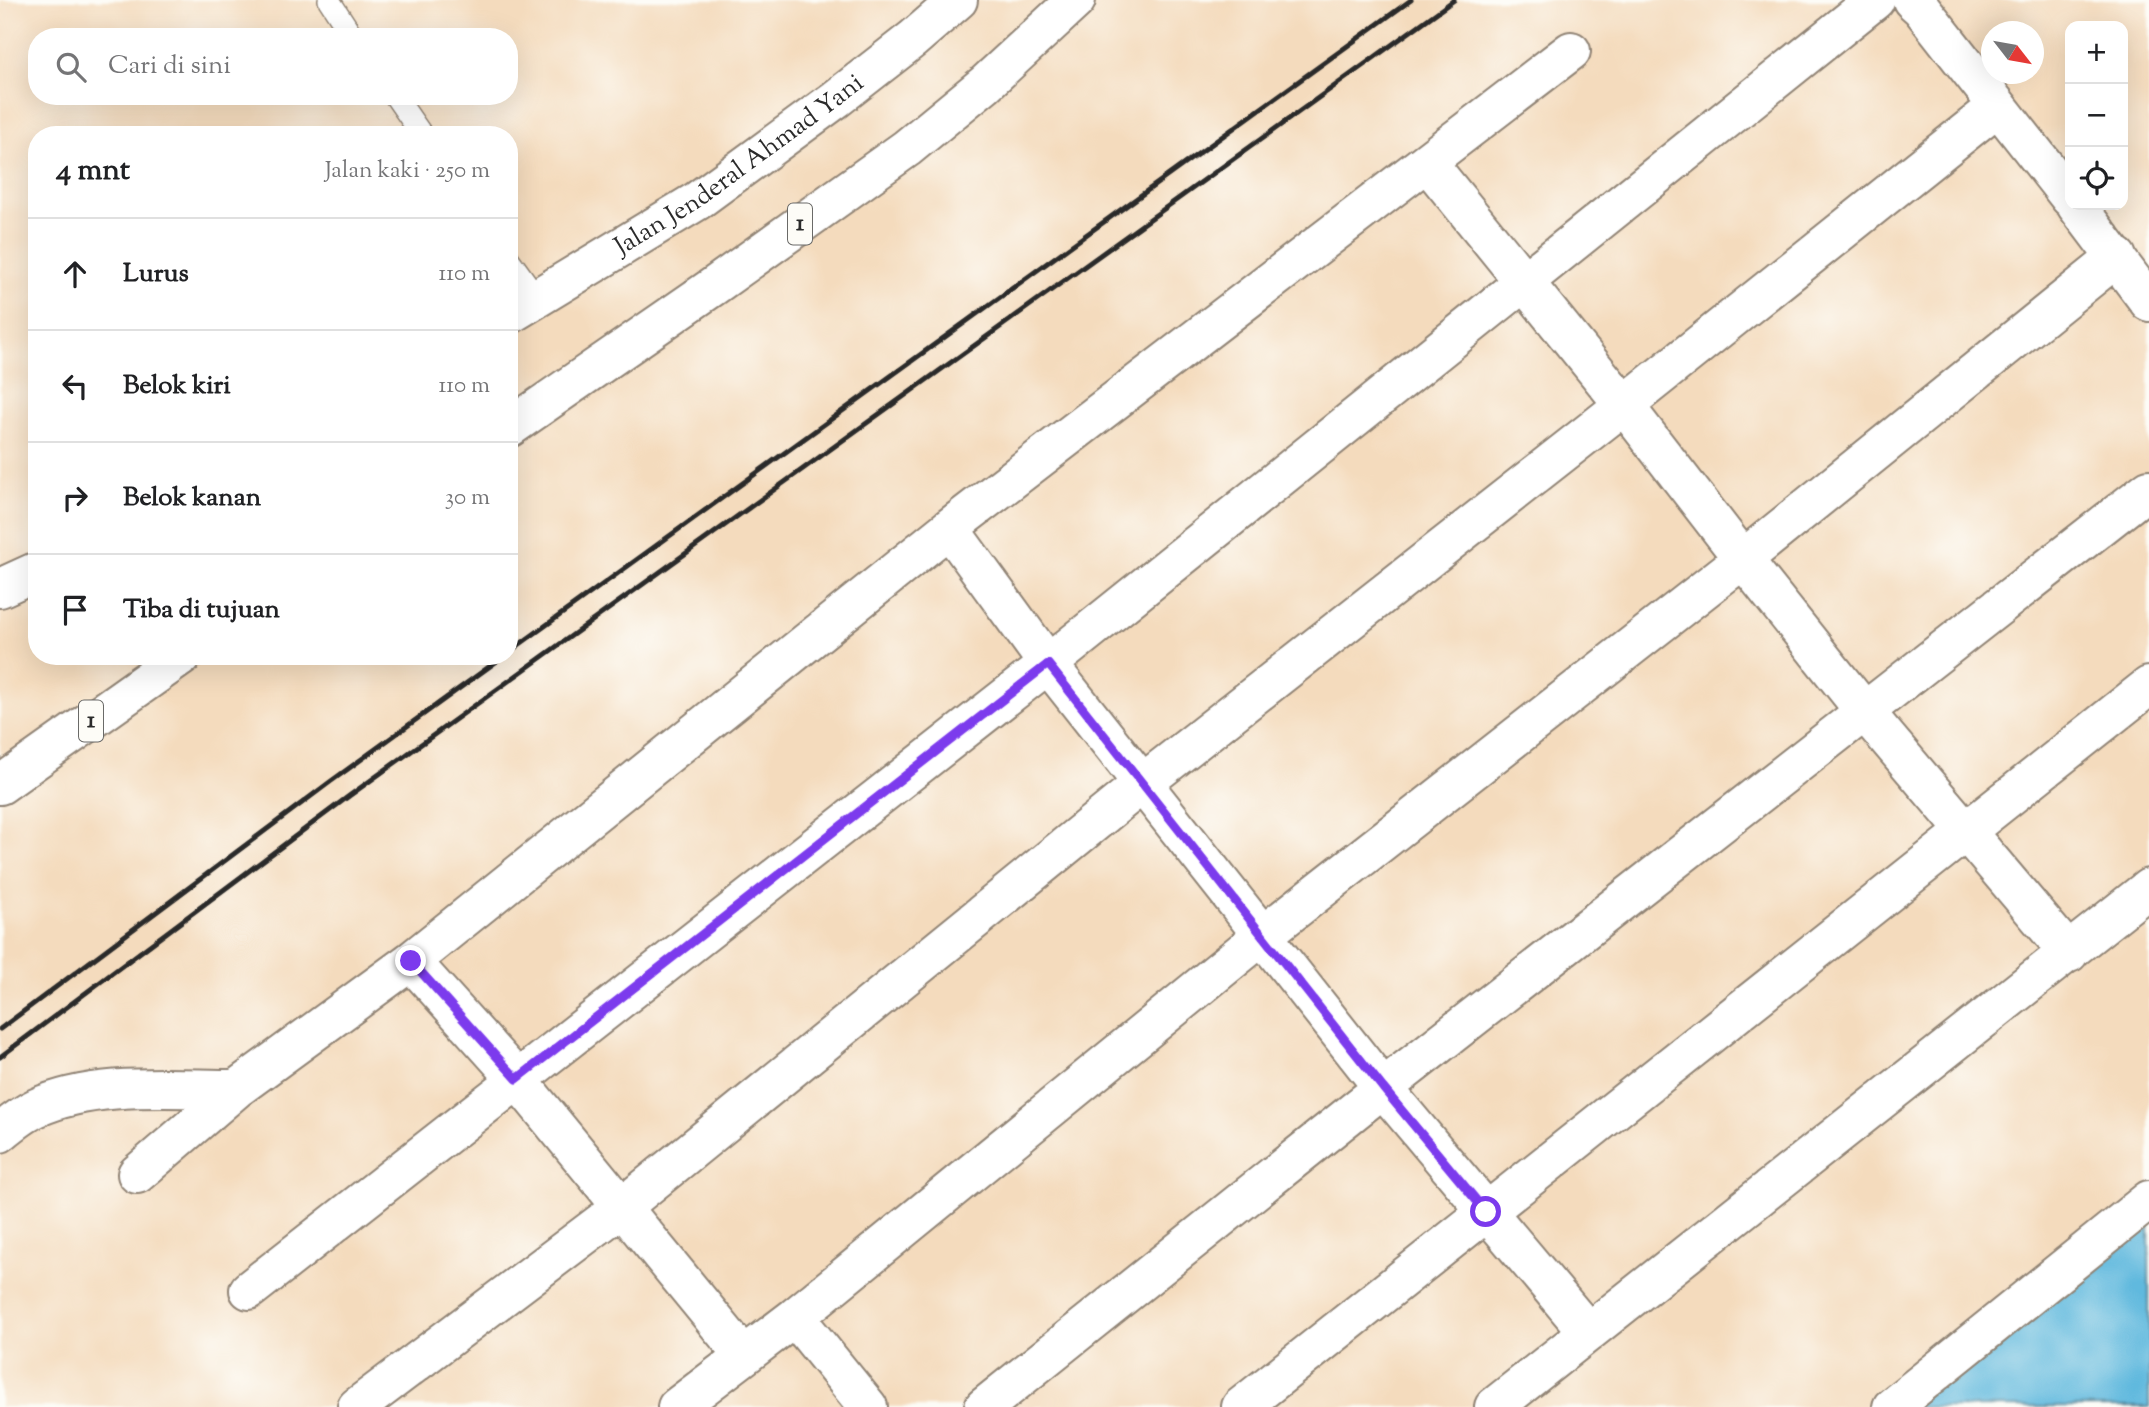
<!DOCTYPE html>
<html lang="id">
<head>
<meta charset="utf-8">
<style>
	:root { --surface:#fff; --page:#f2f2f2; --text:#202124; --muted:#757577; --line:#e0e0e0 }
	body { margin:0; font-family:"Sorts Mill Goudy",serif; background:var(--page); color:var(--text) }
	.controls { position:absolute; right:21px; top:21px; display:grid; overflow:hidden; border-radius:14px; box-shadow:0 7px 28px #0002 }
	.controls button { width:63px; height:63px; display:grid; place-items:center; padding:0; border:0; border-bottom:2px solid var(--line); background:var(--surface); color:var(--text); font:35px sans-serif }
	.compass { position:absolute; left:1981px; top:21px; width:63px; height:63px; border-radius:50%; background:var(--surface); box-shadow:0 7px 28px #0002; rotate:121deg }
	.stop { position:absolute; width:21px; height:21px; margin:-16px; border:5px solid #7c3aed; border-radius:50%; background:#fff }
	.stop.end { background:#7c3aed; border-color:#fff; box-shadow:0 2px 7px #0008 }
	.list { margin:0; padding:0; list-style:none }
	h2 { display:flex; justify-content:space-between; align-items:center; height:91px; margin:0; padding:0 28px; font-size:30px }
	h2 small { font-size:23px; font-weight:400; color:var(--muted) }
	.list li { display:grid; grid-template-columns:46px 1fr auto; gap:21px; align-items:center; box-sizing:border-box; height:112px; padding:0 28px; border-top:2px solid var(--line) }
	.list b { display:block; font-size:26px; white-space:nowrap }
	.list em { font-size:23px; font-style:normal; color:var(--muted) }
	.icon { flex:none; width:38px; height:38px; fill:none; stroke:currentColor; stroke-width:2; stroke-linecap:round; stroke-linejoin:round }
	.map { position:relative; flex:none; width:2149px; height:1407px; overflow:hidden }
	.search { position:absolute; background:var(--surface); box-shadow:0 7px 28px #0002; left:28px; top:28px; width:490px; height:77px; display:flex; align-items:center; gap:18px; box-sizing:border-box; padding:0 24px; border-radius:28px; color:var(--muted); font-size:26px }
	.panel { position:absolute; background:var(--surface); box-shadow:0 7px 28px #0002; left:28px; top:126px; width:490px; height:539px; border-radius:28px }
	.map>svg:first-child { display:block }
	.water { fill:#61b9de; stroke:#467284; stroke-width:2 }
	.lines { fill:none; stroke-linecap:round; stroke-linejoin:round }
	.lane-casing { stroke:#908374; stroke-width:24 }
	.street-casing { stroke:#908374; stroke-width:42 }
	.highway-casing { stroke:#908374; stroke-width:42 }
	.lane { stroke:#fff; stroke-width:21 }
	.street { stroke:#fff; stroke-width:38 }
	.highway { stroke:#fff; stroke-width:38 }
	.rail { stroke:#2b2b2b; stroke-width:5 }
	.route { stroke:#7c3aed; stroke-width:9 }
	.labels { text-anchor:middle; dominant-baseline:central; stroke-width:5; stroke-linejoin:round; paint-order:stroke }
	.shield { fill:#fdfcf7; stroke:#6a6a68; stroke-width:2 }
	.shield-label { font-size:24px; font-weight:bold; fill:#2b2b2b }
	.street-label { font-size:26px; fill:#2b2b2b; stroke:#fdfcf7 }
</style>
</head>
<body>
<div class="map">
<svg width="2149" height="1407" viewBox="0 0 2149 1407">
	<rect width="100%" height="100%" fill="#fdfcf7"/>
	<filter id="ink" filterUnits="userSpaceOnUse"><feTurbulence type="fractalNoise" baseFrequency=".0143" numOctaves="2"/><feDisplacementMap in="SourceGraphic" scale="14" xChannelSelector="R" yChannelSelector="G"/><feConvolveMatrix kernelMatrix="1 2 1 2 8 2 1 2 1" color-interpolation-filters="sRGB"/></filter>
	<filter id="wash" filterUnits="userSpaceOnUse"><feTurbulence type="fractalNoise" baseFrequency=".00686" numOctaves="4" result="noise"/><feDisplacementMap in="SourceGraphic" scale="28" xChannelSelector="R" yChannelSelector="G"/><feGaussianBlur stdDeviation="1.57" result="paint"/><feColorMatrix in="noise" values="0 0 0 0 0 0 0 0 0 0 0 0 0 0 0 0 0 1.4 0 .05"/><feComposite in="paint" operator="in"/></filter>
	<g filter="url(#wash)">
		<rect width="100%" height="100%" fill="#f4dbbd"/>
		<path class="water" d="M 2149,1202 L 2149,1407 L 1892,1407 Z"/>
	</g>
	<g filter="url(#ink)">
		<g class="lines">
			<defs>
				<path id="lane" d="M 329,0 L 353,37
					M 395,96 L 422,135
					M 509,259 L 537,298"/>
				<path id="street" d="M 1912,0 L 1921,8 L 2070,198
					M 1427,162 L 1624,405 L 1743,559 L 1865,712 L 2069,953
					M 2076,205 L 2149,302
					M 949,528 L 1048,664 L 1383,1088 L 1588,1332
					M 411,961 L 517,1079 L 744,1356
					M 0,1133 C 11,1124 23,1114 36,1108 C 95,1081 172,1089 236,1089
					M 137,1174 L 236,1089 L 411,961 L 949,528 L 1571,51
					M 249,1290 L 1048,664 L 1875,0
					M 795,1317 L 868,1407
					M 357,1407 L 622,1207 L 1143,783 L 1624,405 L 1998,106
					M 677,1407 L 795,1317 L 1263,935 L 1743,559 L 2117,257
					M 984,1407 L 1383,1088 L 2149,489
					M 1241,1407 L 2149,686
					M 1494,1407 L 2149,888
					M 1892,1407 L 2149,1200"/>
				<g id="highway">
					<path id="s1" d="M 509,315 L 697,201 L 836,99 L 913,39 L 958,0"/>
					<path d="M 509,428 L 714,286 L 907,148 L 985,84 L 1076,0"/>
					<path d="M 0,588 L 37,571"/>
					<path d="M 0,785 L 182,656"/>
				</g>
			</defs>
			<use href="#lane" class="lane-casing"/>
			<use href="#street" class="street-casing"/>
			<use href="#highway" class="highway-casing"/>
			<use href="#lane" class="lane"/>
			<use href="#street" class="street"/>
			<use href="#highway" class="highway"/>
			<path class="rail" d="M 509,652 L 1411,0
				M 0,1029 L 330,782 L 504,656
				M 0,1057 L 349,796 L 1454,0"/>
		</g>
	</g>
	<g class="lines" filter="url(#ink)">
		<path class="route" d="M 411,961 L 517,1079 L 1048,664 L 1383,1088 L 1486,1212"/>
	</g>
	<g class="labels">
		<g class="shield">
			<rect x="788" y="203.5" width="24" height="41" rx="5"/>
			<rect x="79" y="700.5" width="24" height="41" rx="5"/>
		</g>
		<g class="shield-label">
			<text x="800" y="224">1</text>
			<text x="91" y="721">1</text>
		</g>
		<g class="street-label">
			<text stroke="none"><textPath href="#s1" startOffset="275">Jalan Jenderal Ahmad Yani</textPath></text>
		</g>
	</g>
</svg>
<div class="controls">
<button>+</button>
<button>−</button>
<button><svg class="icon" aria-label="locate" viewBox="0 0 24 24"><circle cx="12" cy="12" r="6"/><path d="M12 2v4M12 18v4M2 12h4M18 12h4"/></svg></button>
</div>
<svg class="compass" viewBox="-18 -18 36 36"><path d="M0-13l5 13h-10z" fill="#e53935"/><path d="M0 13l5-13h-10z" fill="#757577"/></svg>
<div class="stop" style="left:1486px;top:1212px"></div>
<div class="stop end" style="left:411px;top:961px"></div>
<div class="search"><svg class="icon" aria-label="search" viewBox="0 0 24 24"><circle cx="10" cy="10" r="6"/><path d="M15 15l6 6"/></svg>Cari di sini</div>
<section class="panel">
<h2>4 mnt<small>Jalan kaki · 250 m</small></h2>
<ul class="list">
<li><svg class="icon" aria-label="ahead" viewBox="0 0 24 24"><path d="M12 20V5M6 11l6-6 6 6"/></svg><div><b>Lurus</b></div><em>110 m</em></li>
<li><svg class="icon" aria-label="left" viewBox="0 0 24 24"><path d="M17 20v-9H6M10 6l-5 5 5 5"/></svg><div><b>Belok kiri</b></div><em>110 m</em></li>
<li><svg class="icon" aria-label="right" viewBox="0 0 24 24"><path d="M7 20v-9h11M14 6l5 5-5 5"/></svg><div><b>Belok kanan</b></div><em>30 m</em></li>
<li><svg class="icon" aria-label="arrive" viewBox="0 0 24 24"><path d="M6 21V4h12l-3 4 3 4H6"/></svg><div><b>Tiba di tujuan</b></div></li>
</ul>
</section>
</div>
</body>
</html>
